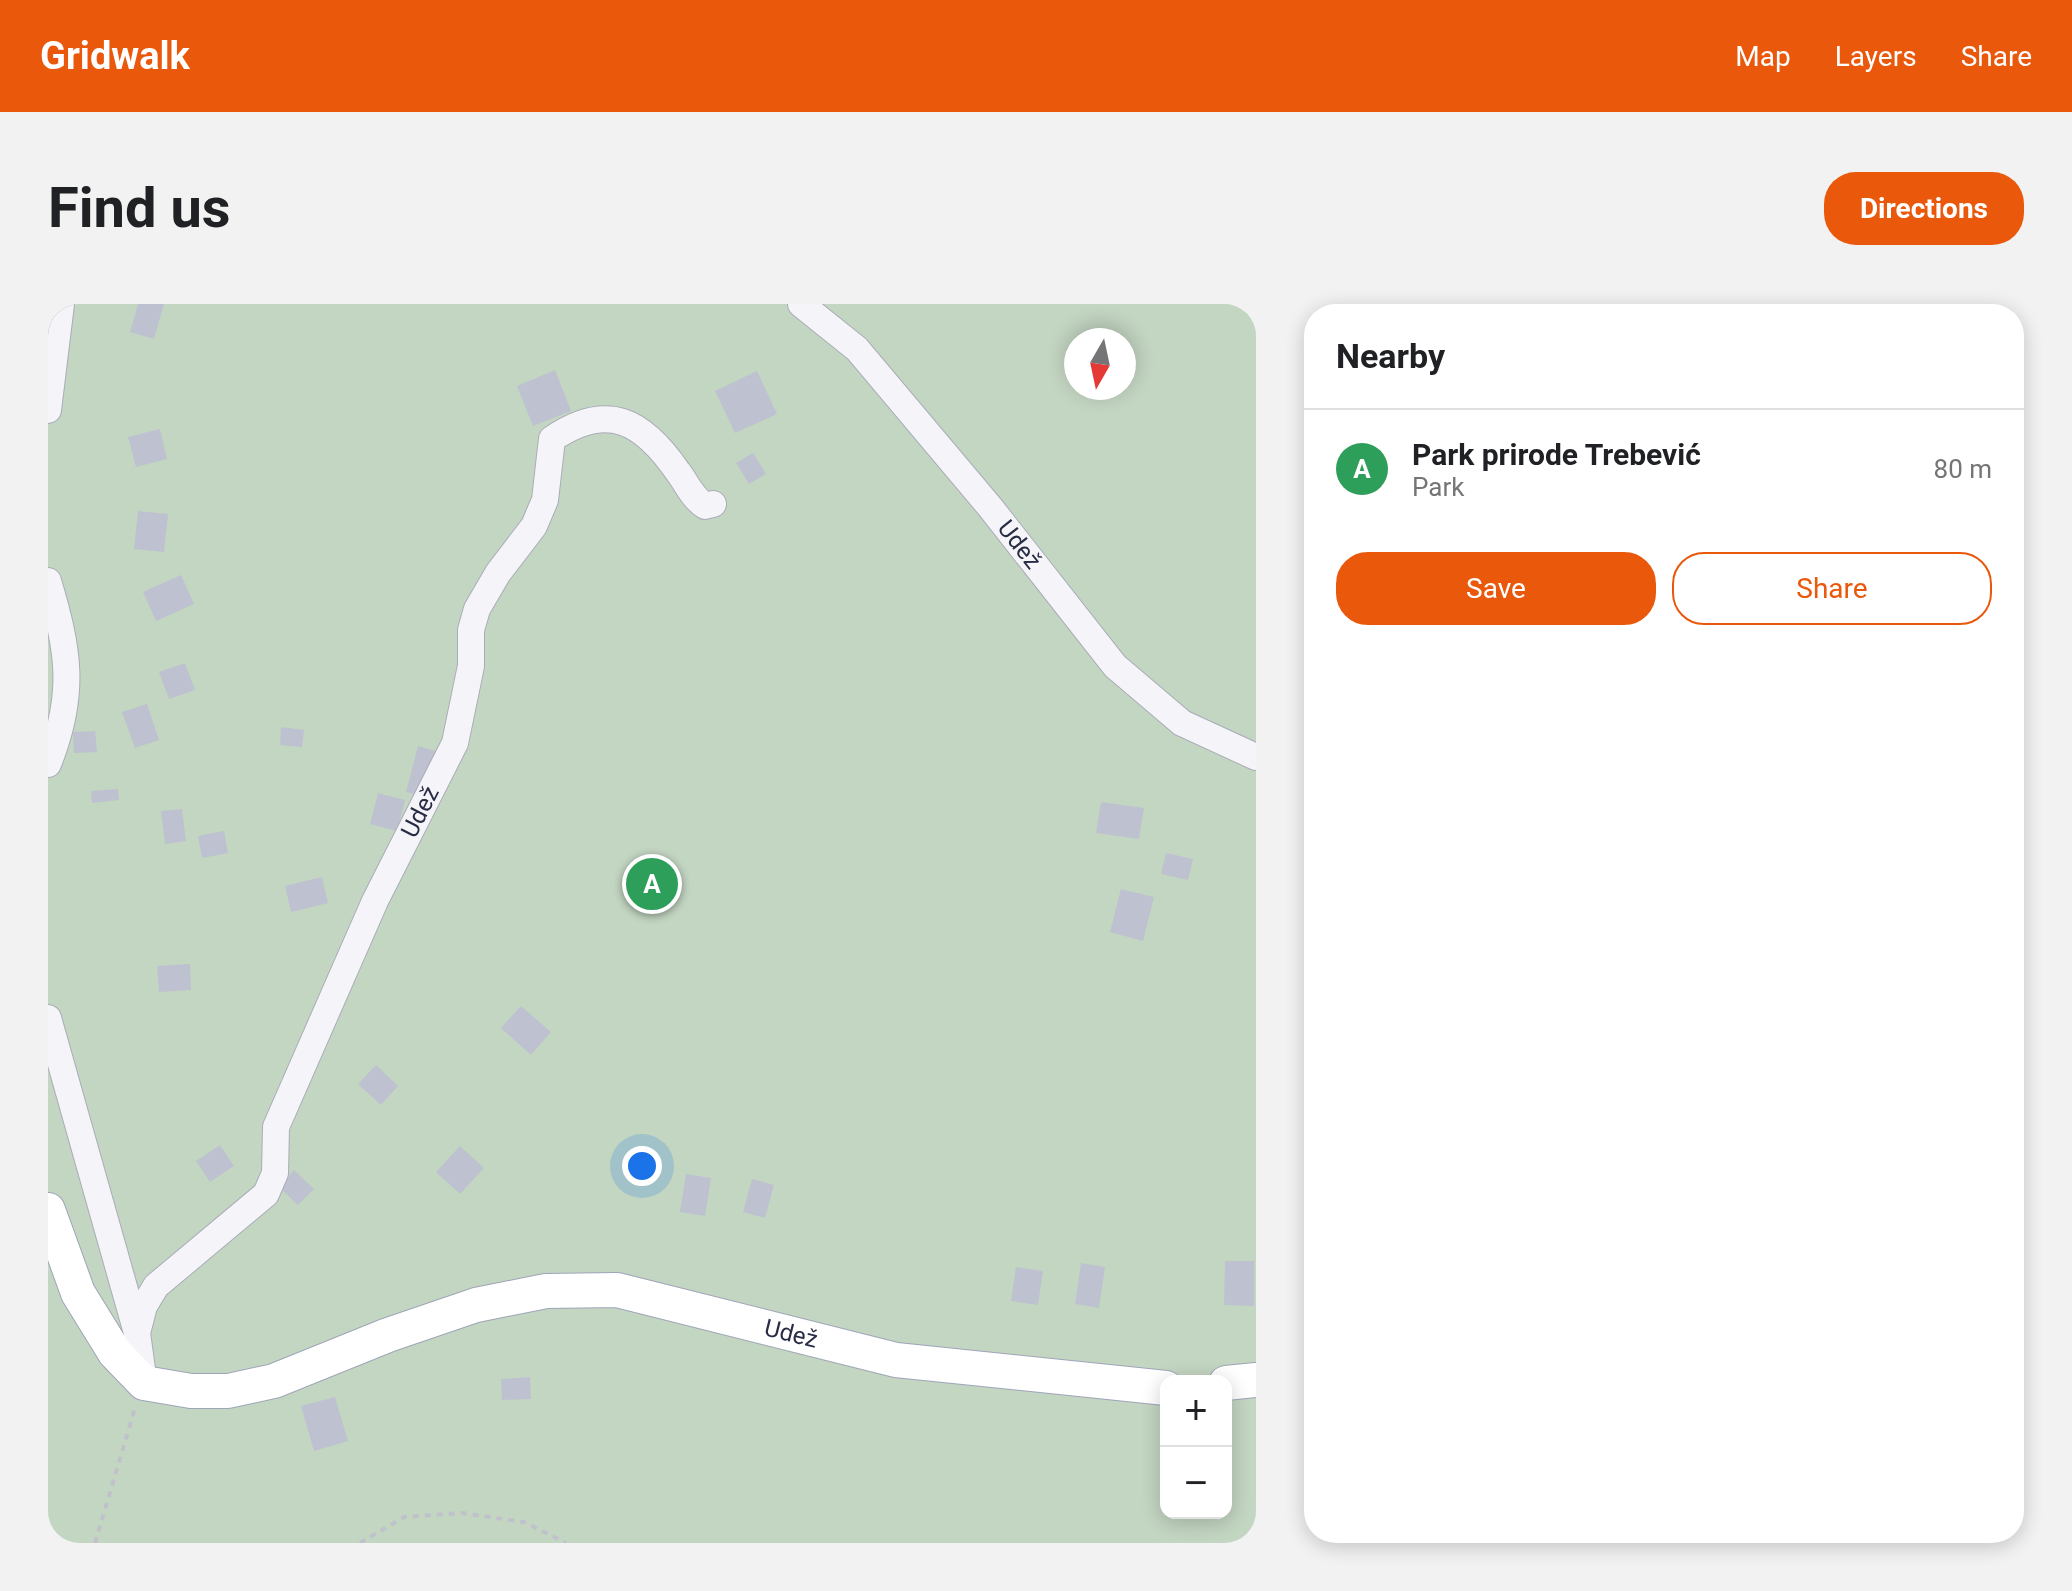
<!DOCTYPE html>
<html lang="en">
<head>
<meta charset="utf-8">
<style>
	:root { --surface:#fff; --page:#f2f2f2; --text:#202124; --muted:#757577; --line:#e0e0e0; --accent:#ea580c }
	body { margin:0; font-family:Roboto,sans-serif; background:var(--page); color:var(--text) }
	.controls { position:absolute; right:24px; bottom:24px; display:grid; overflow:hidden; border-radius:16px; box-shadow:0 4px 20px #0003 }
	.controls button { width:72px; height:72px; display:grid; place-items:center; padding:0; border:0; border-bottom:2px solid var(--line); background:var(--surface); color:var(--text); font:40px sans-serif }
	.compass { position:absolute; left:1016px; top:24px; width:72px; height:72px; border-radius:50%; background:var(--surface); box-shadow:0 4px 20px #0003; rotate:189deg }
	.you { position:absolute; left:594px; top:862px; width:28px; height:28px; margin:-20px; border:6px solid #fff; border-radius:50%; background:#1a73e8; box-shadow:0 0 0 12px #1a73e833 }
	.badge { display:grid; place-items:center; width:52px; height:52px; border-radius:50%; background:var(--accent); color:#fff; font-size:26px; font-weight:700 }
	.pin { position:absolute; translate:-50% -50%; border:4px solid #fff; box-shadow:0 2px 8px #0006 }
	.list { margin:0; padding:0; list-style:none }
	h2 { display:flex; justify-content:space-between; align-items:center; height:104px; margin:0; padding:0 32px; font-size:34px }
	h2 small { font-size:26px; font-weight:400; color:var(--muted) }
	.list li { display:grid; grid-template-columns:52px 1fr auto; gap:24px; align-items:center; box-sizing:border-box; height:120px; padding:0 32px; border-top:2px solid var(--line) }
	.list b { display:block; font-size:30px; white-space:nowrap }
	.list p { margin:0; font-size:26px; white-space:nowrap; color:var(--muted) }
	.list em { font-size:26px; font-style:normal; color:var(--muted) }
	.actions { display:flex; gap:16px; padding:24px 32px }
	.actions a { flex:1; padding:18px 0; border:2px solid var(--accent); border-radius:32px; text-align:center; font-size:28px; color:var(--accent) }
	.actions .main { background:var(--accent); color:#fff }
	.map { position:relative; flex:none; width:1208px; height:1239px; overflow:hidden; border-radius:32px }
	header { display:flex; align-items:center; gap:48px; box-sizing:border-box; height:112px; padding:0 40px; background:var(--accent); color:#fff }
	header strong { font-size:38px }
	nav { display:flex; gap:44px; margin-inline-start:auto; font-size:28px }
	.intro { display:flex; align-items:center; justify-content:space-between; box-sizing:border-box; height:192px; padding:0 48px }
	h1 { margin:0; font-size:56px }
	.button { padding:20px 36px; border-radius:32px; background:var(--accent); color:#fff; font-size:28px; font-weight:700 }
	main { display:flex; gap:48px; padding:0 48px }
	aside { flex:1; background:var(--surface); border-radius:32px; box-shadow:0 4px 20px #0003 }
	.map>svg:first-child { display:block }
	.green { fill:#c3d6c2; fill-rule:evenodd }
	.building { fill:#bec1cf }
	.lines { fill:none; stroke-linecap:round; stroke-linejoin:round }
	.minor-casing { stroke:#aaacb9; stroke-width:28 }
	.major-casing { stroke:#9fa4b8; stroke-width:36 }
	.path { stroke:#c0c1ca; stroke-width:4; stroke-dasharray:6 6; stroke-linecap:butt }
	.minor { stroke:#f5f5f9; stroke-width:26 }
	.major { stroke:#fff; stroke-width:34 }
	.labels { text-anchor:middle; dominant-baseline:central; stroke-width:8; stroke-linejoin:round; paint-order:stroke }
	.street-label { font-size:24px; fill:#282c45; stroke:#f1f3f8 }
</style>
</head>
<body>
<header>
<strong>Gridwalk</strong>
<nav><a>Map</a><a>Layers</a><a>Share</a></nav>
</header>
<div class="intro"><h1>Find us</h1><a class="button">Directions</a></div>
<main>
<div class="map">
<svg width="1208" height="1239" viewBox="0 0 1208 1239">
	<rect width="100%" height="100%" fill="#e1e3eb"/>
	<path class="green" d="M 0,0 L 1208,0 L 1208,1239 L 0,1239 ZM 1028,36 L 1076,36 L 1076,84 L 1028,84 ZM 1118,1077 L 1178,1077 L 1178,1209 L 1118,1209 Z"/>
	<path class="building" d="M 90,0 L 116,0 L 106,35 L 82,28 Z
		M 507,66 L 523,107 L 485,122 L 469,82 Z
		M 709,67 L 729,110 L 687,129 L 667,87 Z
		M 112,125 L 119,155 L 88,163 L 80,133 Z
		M 705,149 L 718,170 L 701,180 L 688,159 Z
		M 90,207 L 120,210 L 116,248 L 86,245 Z
		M 133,271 L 146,300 L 108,317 L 95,288 Z
		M 137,359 L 147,386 L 121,395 L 111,368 Z
		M 99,400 L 111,436 L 87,444 L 74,408 Z
		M 233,423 L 256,426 L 254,443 L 232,441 Z
		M 47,427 L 49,448 L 26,449 L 25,428 Z
		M 370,442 L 387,447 L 375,492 L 358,488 Z
		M 70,485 L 71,496 L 44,499 L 43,487 Z
		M 330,489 L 357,496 L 349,527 L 322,520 Z
		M 1053,498 L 1096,504 L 1091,535 L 1048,529 Z
		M 134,505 L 138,537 L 117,540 L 113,507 Z
		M 176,527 L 180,549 L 154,554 L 150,532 Z
		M 1118,549 L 1145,555 L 1140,576 L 1113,570 Z
		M 274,573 L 280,599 L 243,608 L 237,582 Z
		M 1073,585 L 1106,593 L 1095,637 L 1062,628 Z
		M 142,660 L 143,686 L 111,688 L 109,662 Z
		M 473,702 L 503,728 L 483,751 L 453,724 Z
		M 328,761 L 350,782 L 333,801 L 310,780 Z
		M 172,841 L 186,862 L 162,878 L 148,857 Z
		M 412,842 L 436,864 L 412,890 L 388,868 Z
		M 246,866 L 266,885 L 250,901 L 231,883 Z
		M 638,870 L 663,874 L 657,912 L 632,908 Z
		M 704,875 L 726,881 L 717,914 L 695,908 Z
		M 1177,957 L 1206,957 L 1206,1002 L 1176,1001 Z
		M 1033,959 L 1057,963 L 1051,1004 L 1027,1000 Z
		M 968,963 L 995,967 L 990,1001 L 963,997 Z
		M 482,1073 L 483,1095 L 454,1096 L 453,1075 Z
		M 287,1093 L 300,1137 L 266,1147 L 253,1102 Z"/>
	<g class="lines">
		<defs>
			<g id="minor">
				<path id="s1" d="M 753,0 L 809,45 L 942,203 L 1067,362 L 1134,419 L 1208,453"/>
				<path d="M 0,106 L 13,0"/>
				<path d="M 0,277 C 21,347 28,390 0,460"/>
				<path d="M 0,714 L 89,1029 L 96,1079"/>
				<path id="s2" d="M 89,1029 L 96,1002 L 108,982 L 218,890 L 227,869 L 228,823 L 327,597 L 407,439 L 423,362 L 423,326 L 429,305 L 450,269 L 486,222 L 497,196 L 504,135 C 560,97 595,117 630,168 C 640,181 643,192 657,202 L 665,200"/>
			</g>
			<g id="major">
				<path id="s3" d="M 0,906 L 30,989 L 67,1049 L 96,1079 L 143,1087 L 180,1087 L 226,1077 L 340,1031 L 428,1001 L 498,987 L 569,986 L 848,1056 L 1118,1084"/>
				<path d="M 1178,1079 L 1208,1076"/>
			</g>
		</defs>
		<use href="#minor" class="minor-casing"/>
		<use href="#major" class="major-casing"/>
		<path class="path" d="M 47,1239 L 87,1104
			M 312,1239 L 356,1213 L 414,1209 L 476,1218 L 518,1239"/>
		<use href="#minor" class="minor"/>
		<use href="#major" class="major"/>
	</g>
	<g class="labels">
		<g class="street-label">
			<text stroke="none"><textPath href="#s1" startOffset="326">Udež</textPath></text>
			<text stroke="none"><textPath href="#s2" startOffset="610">Udež</textPath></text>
			<text stroke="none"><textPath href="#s3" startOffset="870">Udež</textPath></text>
		</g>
	</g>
</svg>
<div class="controls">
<button>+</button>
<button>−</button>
</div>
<svg class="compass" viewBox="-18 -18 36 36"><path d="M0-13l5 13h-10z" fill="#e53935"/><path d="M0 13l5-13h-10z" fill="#757577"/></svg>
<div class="you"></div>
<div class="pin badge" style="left:604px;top:580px;background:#2e9e5b">A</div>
</div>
<aside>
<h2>Nearby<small></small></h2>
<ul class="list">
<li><span class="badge" style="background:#2e9e5b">A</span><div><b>Park prirode Trebević</b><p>Park</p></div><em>80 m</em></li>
</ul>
<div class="actions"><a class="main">Save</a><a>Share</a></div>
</aside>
</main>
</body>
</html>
